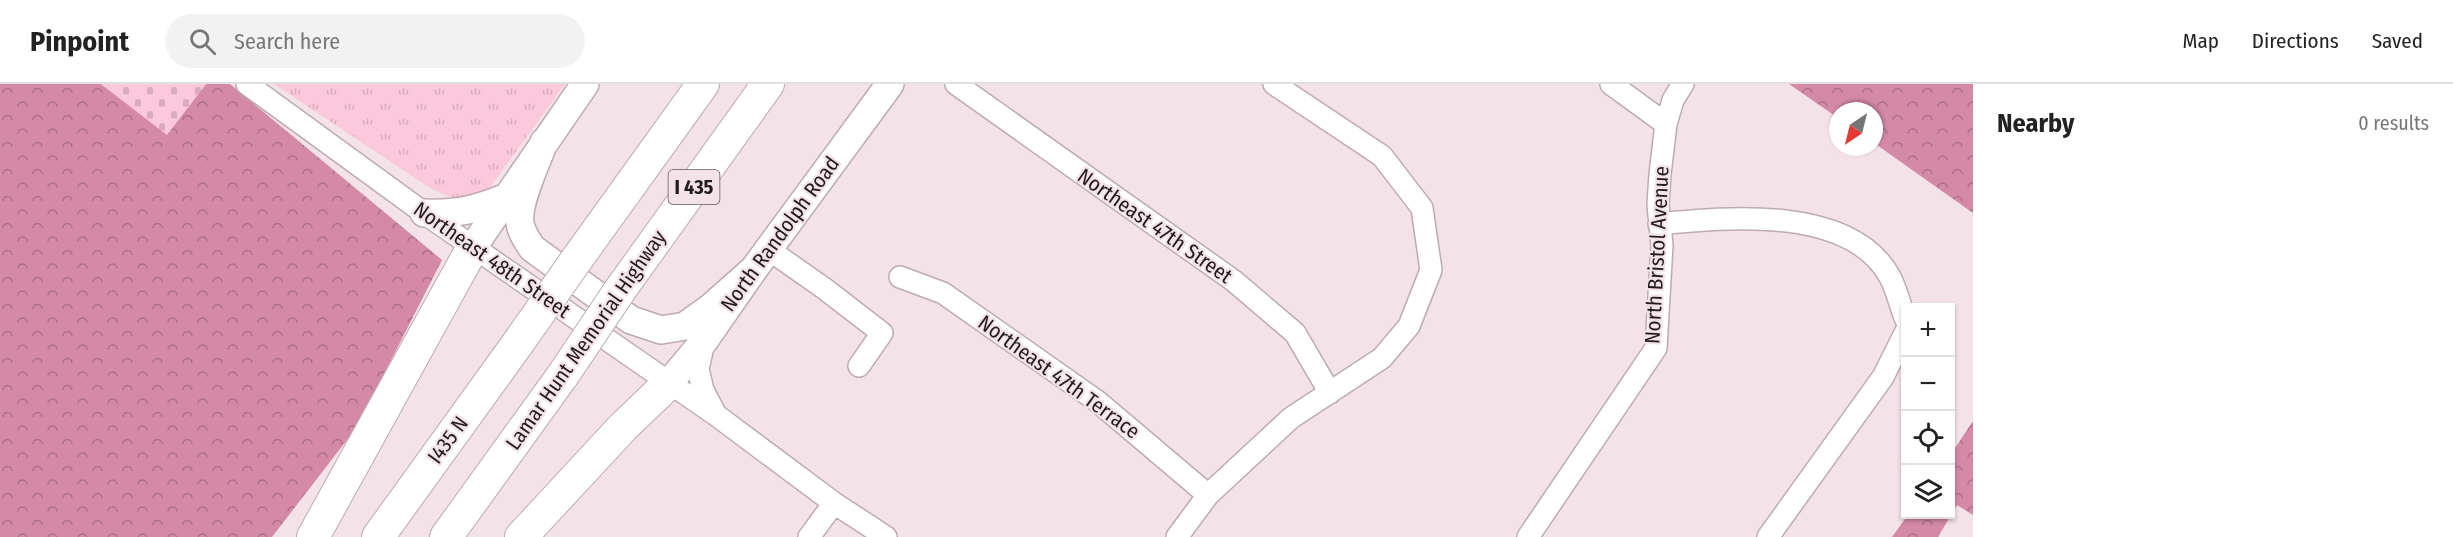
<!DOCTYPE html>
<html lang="en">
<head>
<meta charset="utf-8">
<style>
	:root { --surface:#fff; --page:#f2f2f2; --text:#222; --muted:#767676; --line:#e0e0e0 }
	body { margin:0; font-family:"Fira Sans Condensed",sans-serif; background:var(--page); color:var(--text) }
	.controls { position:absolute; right:18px; bottom:18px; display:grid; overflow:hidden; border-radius:0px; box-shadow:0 2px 4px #0004 }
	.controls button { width:54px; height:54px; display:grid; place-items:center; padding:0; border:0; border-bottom:2px solid var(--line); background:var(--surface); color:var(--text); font:30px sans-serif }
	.compass { position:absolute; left:1829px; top:18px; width:54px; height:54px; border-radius:50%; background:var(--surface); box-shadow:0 2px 4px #0004; rotate:215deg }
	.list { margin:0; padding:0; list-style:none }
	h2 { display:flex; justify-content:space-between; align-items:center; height:78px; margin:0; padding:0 24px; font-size:26px }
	h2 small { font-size:20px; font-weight:400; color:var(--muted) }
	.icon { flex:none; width:33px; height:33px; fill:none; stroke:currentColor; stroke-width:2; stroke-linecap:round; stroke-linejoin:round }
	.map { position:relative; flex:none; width:1973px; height:453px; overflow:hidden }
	header { display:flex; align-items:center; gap:36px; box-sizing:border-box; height:84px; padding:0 30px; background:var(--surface); border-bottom:2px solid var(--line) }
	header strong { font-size:28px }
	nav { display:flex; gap:33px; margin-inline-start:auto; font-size:21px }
	.search { width:420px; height:54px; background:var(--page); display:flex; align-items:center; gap:15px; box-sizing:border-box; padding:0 21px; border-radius:33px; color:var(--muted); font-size:22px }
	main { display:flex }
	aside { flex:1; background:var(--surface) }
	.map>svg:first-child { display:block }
	.grass { fill:url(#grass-tufts) }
	.forest { fill:url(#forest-crowns) }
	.cemetery { fill:url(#cemetery-stones) }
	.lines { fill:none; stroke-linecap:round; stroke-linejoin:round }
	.minor-casing { stroke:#bbacb1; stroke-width:24 }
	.major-casing { stroke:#bbacb1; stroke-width:30 }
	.highway-casing { stroke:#bbacb1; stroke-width:34 }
	.minor { stroke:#fff; stroke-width:21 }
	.major { stroke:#fff; stroke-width:27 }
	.highway { stroke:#fff; stroke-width:32 }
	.highway-bridge-casing { stroke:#bbacb1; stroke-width:34; stroke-linecap:butt }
	.highway-bridge { stroke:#fff; stroke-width:32 }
	.labels { text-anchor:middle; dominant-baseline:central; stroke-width:4.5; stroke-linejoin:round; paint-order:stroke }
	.shield { fill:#f3e3e8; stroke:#5f575a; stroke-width:1.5 }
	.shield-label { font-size:20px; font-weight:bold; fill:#201b1d }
	.street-label { font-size:21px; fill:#201b1d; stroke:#f3e3e8 }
</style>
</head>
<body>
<header>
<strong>Pinpoint</strong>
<div class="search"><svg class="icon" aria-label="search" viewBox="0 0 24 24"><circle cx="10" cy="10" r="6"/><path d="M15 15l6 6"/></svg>Search here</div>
<nav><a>Map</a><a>Directions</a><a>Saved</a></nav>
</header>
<main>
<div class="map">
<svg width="1973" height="453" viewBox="0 0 1973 453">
	<defs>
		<pattern id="grass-tufts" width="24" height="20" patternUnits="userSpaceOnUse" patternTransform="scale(1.5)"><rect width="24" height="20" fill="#fcc9dc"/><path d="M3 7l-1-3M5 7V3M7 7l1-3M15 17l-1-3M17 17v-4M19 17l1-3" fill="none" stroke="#d8acbc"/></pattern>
		<pattern id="forest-crowns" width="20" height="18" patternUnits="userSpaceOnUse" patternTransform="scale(1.5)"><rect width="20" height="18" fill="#d489a7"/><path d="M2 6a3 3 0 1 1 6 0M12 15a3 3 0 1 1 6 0" fill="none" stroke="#ac6f87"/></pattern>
		<pattern id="cemetery-stones" width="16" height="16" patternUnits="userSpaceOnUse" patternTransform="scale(1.5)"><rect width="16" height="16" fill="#fcc9dc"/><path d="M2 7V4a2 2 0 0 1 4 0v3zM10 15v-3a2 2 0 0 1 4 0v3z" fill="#d8acbc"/></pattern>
	</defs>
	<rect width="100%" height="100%" fill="#f3e3e8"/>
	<path class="grass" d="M 274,0 L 565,0 L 488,106 L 474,116 L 454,115 L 430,104 Z"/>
	<path class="forest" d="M 0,0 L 101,0 L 167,50 L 206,0 L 230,0 L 442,176 L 357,343 L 272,453 L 0,453 Z
		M 1789,0 L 1973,0 L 1973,129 L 1874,59 L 1874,27 L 1838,27 L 1838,34 Z
		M 1973,337 L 1973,431 L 1957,421 L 1938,453 L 1892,453 L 1908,431 L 1950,430 L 1951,370 Z"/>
	<path class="cemetery" d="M 101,0 L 206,0 L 167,51 Z"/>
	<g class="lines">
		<defs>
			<path id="minor" d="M 247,0 L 424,129 L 716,331 L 834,419 L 886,453
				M 956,0 L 1234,197 L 1295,249 L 1330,309
				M 1611,0 L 1666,40
				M 1659,140 C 1726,133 1851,121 1890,193 C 1897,206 1900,222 1906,236
				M 768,165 L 825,205 L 882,249 L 859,282
				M 900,193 L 943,209 L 1097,317 L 1208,411
				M 704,258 L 698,285 L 703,306 L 716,331
				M 809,453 L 834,419
				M 1177,453 L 1208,411 L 1291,334 L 1382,274 L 1409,242 L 1431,186 L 1422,124 L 1382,72 L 1274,0
				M 1528,453 L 1656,264 L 1662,161 L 1658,121 L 1660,90 L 1666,40 L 1673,16 L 1683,0
				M 1768,453 L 1883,293 L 1906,247"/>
			<path id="major" d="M 544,58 C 537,78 517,118 520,139 C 521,148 527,156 532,164 L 631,236 L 661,246 L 685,242 L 710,224 L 754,185
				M 424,129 C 459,130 475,126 507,113
				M 473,163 L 585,0
				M 669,299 L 704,257 L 754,185 L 890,0"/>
			<path id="highway" d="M 577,175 L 703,0
				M 620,206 L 768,0
				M 313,453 L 473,163
				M 378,453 L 518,259
				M 446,453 L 563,291
				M 521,453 L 623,343 L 669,299"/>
		</defs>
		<use href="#minor" class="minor-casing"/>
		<use href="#major" class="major-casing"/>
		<use href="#highway" class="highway-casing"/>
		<use href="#minor" class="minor"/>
		<use href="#major" class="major"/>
		<use href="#highway" class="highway"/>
		<defs>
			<path id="highway-bridge" d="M 518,259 L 577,175
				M 563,291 L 620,206"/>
		</defs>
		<use href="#highway-bridge" class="highway-bridge-casing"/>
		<use href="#highway-bridge" class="highway-bridge"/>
	</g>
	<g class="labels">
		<rect class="shield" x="668.5" y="86" width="51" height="34" rx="4.5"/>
		<g class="shield-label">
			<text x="694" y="103">I 435</text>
		</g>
		<g class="street-label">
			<text transform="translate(1155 142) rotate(35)">Northeast 47th Street</text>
			<text transform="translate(780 150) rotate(-54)">North Randolph Road</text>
			<text transform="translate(1657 171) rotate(-87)">North Bristol Avenue</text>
			<text transform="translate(492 176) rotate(35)">Northeast 48th Street</text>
			<text transform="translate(586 256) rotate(-55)">Lamar Hunt Memorial Highway</text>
			<text transform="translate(1059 293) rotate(36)">Northeast 47th Terrace</text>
			<text transform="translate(448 356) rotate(-54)">I435 N</text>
		</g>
	</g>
</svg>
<div class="controls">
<button>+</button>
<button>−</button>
<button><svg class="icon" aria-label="locate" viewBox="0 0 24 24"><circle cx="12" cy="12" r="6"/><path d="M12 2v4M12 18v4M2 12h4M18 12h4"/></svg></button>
<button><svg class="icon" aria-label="layers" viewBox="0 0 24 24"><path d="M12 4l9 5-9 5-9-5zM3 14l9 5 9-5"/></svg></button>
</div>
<svg class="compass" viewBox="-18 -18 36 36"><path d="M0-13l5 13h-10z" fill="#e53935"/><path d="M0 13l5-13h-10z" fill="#767676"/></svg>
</div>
<aside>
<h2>Nearby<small>0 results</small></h2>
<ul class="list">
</ul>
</aside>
</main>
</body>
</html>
